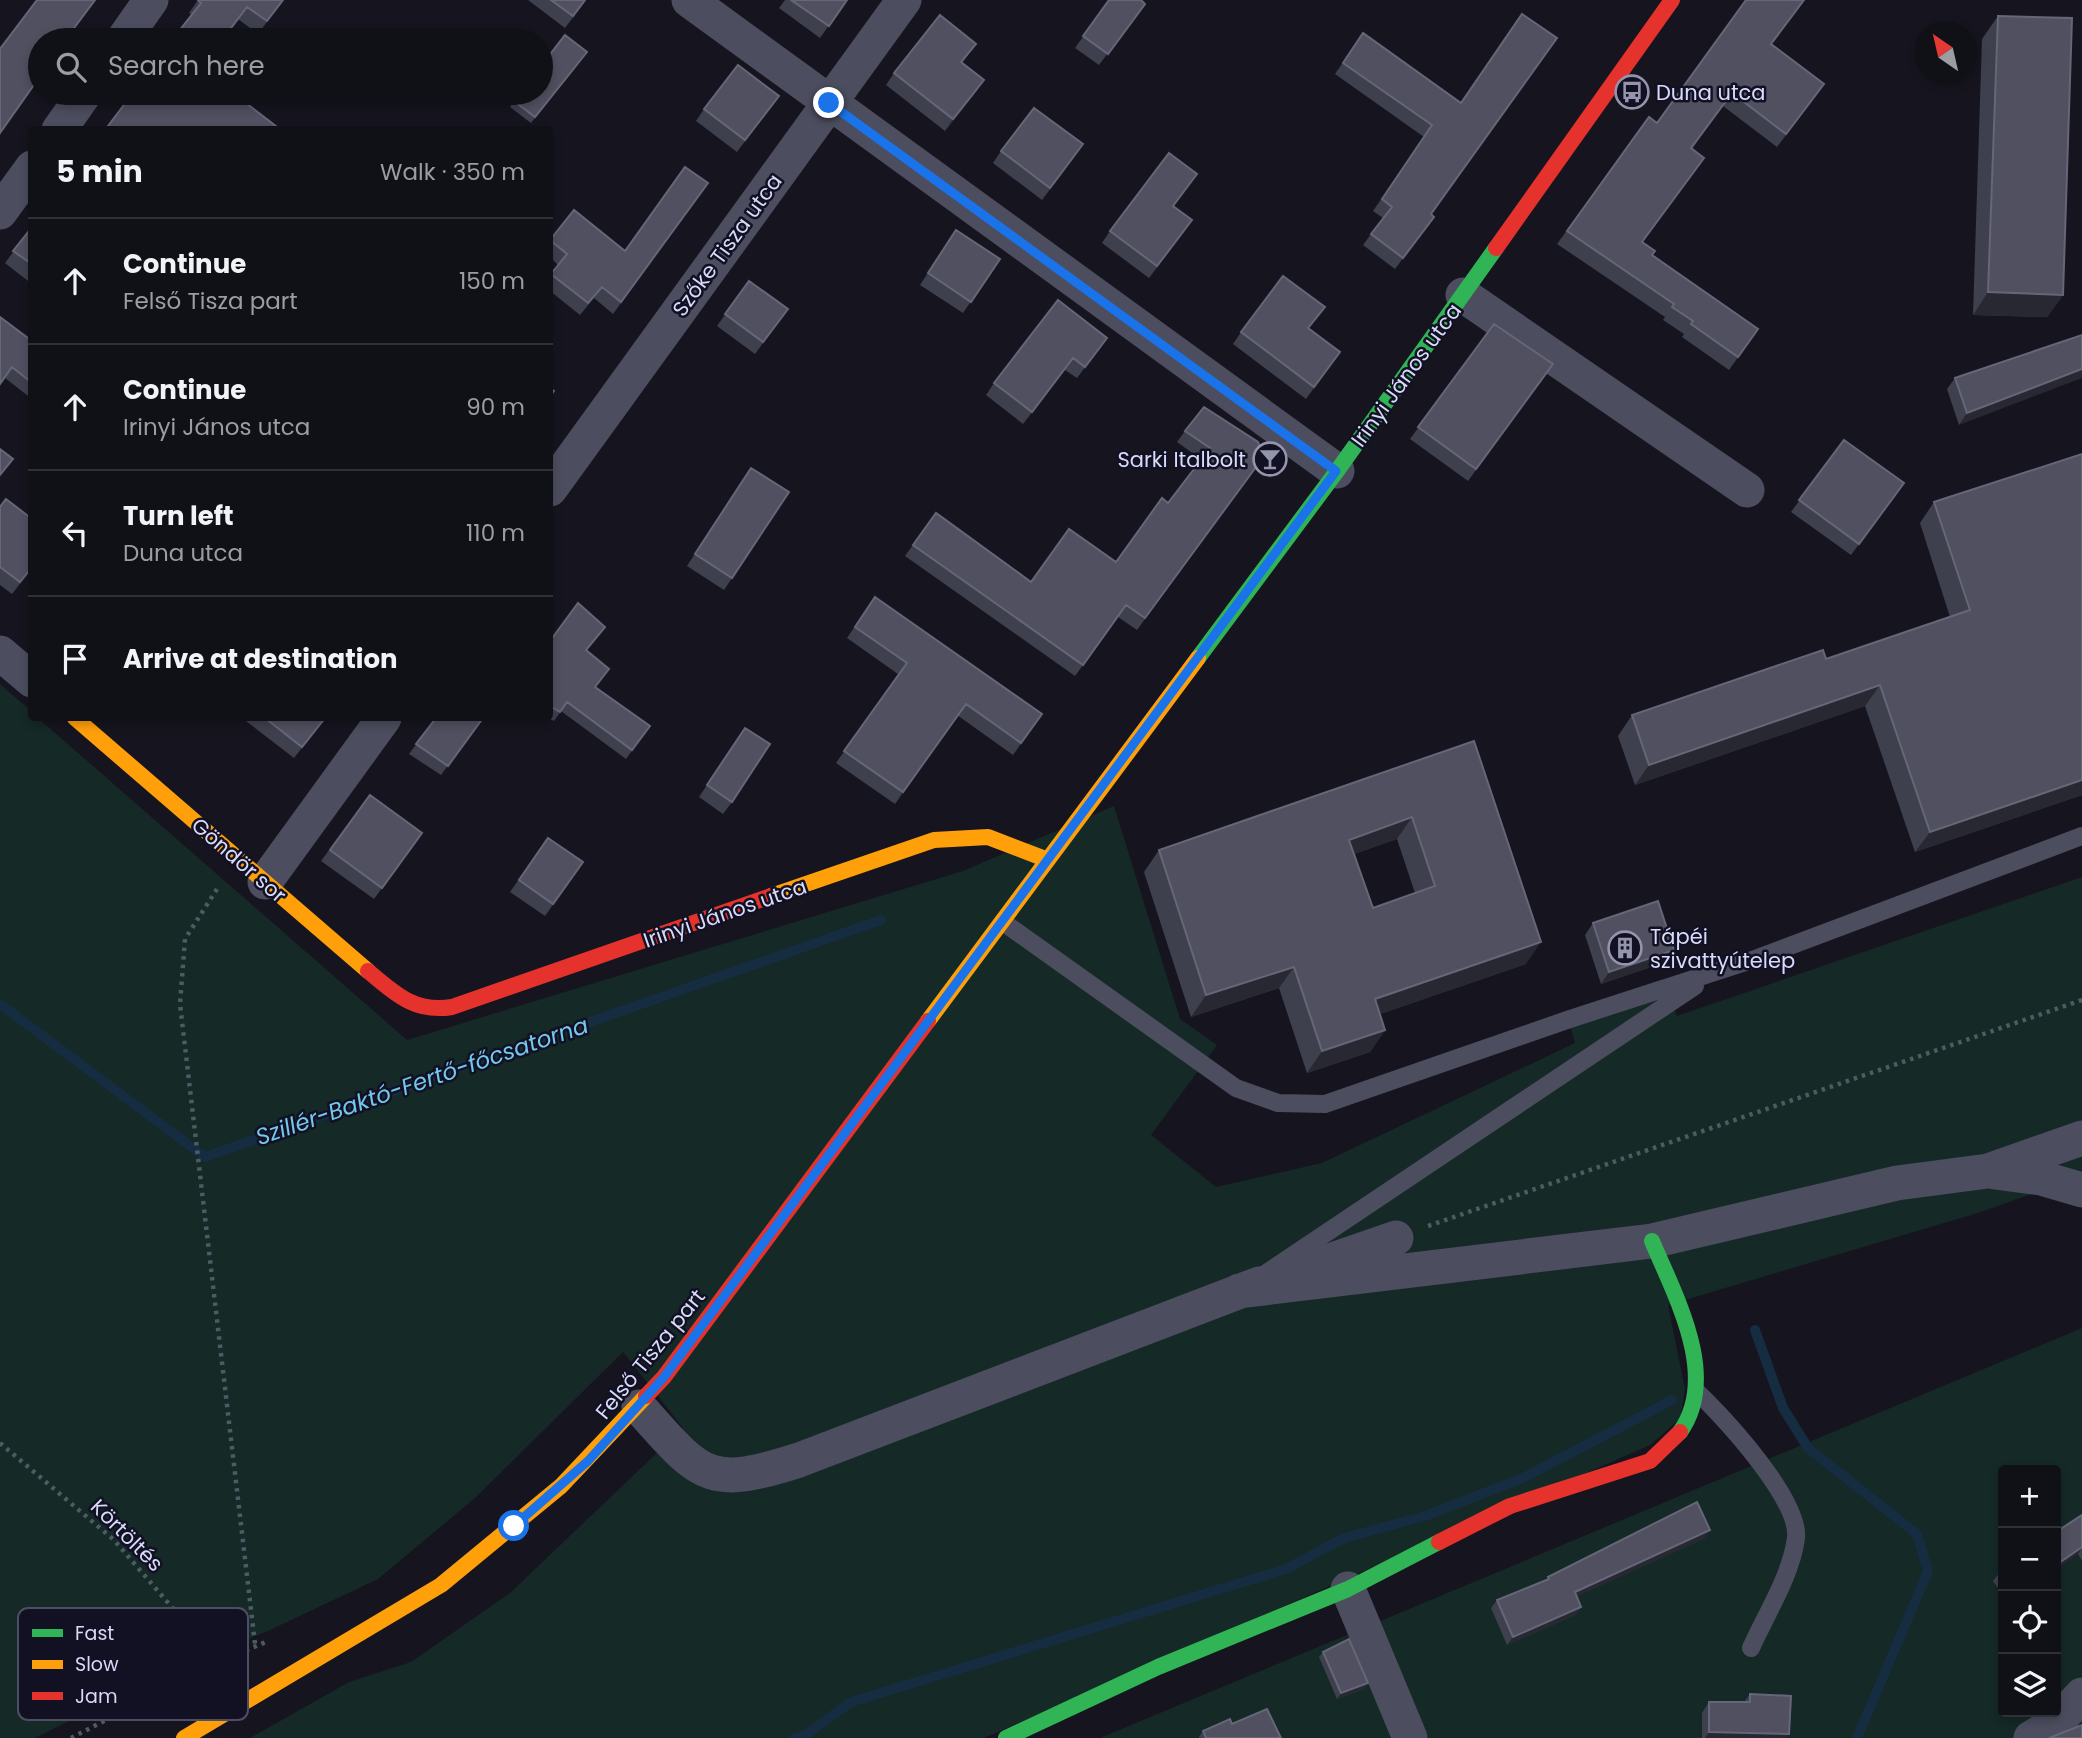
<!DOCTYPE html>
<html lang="en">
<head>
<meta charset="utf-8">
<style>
	:root { --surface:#101017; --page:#191920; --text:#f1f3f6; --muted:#9c9da1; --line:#303036 }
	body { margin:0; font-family:Poppins,sans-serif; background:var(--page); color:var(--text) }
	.controls { position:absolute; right:21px; bottom:21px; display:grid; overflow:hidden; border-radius:7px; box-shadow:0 4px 10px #0003 }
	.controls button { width:63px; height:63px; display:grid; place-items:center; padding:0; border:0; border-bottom:2px solid var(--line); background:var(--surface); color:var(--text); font:35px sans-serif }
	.compass { position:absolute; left:1914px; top:21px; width:63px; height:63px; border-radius:50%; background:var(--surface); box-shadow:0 4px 10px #0003; rotate:326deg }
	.stop { position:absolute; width:21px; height:21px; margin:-16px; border:5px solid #1a73e8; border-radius:50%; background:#fff }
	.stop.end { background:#1a73e8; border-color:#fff; box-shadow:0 2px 7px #0008 }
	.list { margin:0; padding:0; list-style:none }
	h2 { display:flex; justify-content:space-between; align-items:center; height:91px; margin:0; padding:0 28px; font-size:30px }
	h2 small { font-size:23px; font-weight:400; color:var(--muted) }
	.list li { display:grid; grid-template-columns:46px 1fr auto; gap:21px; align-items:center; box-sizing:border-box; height:126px; padding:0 28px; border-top:2px solid var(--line) }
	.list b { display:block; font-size:26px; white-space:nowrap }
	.list p { margin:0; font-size:23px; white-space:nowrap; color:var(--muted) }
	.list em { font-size:23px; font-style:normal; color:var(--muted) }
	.icon { flex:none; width:38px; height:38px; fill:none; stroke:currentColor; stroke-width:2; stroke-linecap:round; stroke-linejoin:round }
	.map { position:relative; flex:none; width:2082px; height:1738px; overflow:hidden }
	.search { position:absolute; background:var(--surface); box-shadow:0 4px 10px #0003; left:28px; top:28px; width:525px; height:77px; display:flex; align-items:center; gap:18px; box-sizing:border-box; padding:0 24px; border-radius:38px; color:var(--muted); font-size:26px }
	.panel { position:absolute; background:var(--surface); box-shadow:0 4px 10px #0003; left:28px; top:126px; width:525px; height:595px; border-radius:7px }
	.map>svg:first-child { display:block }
	.green { fill:#152927; fill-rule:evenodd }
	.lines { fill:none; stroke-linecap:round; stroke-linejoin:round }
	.stream { stroke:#152c41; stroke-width:10 }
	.path { stroke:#4d5b62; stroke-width:4.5; stroke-dasharray:3.5 5; stroke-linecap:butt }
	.lane { stroke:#4c4d5e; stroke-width:18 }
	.street { stroke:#4c4d5e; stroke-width:35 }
	.fast { stroke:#30b455; stroke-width:16 }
	.slow { stroke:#ff9f0a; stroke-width:16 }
	.jam { stroke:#e5322d; stroke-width:16 }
	.wall { fill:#3f404e; fill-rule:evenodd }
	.shaded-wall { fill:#282833 }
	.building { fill:#505060; stroke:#656678; stroke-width:2; fill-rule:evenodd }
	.route { stroke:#1a73e8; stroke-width:9 }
	.labels { text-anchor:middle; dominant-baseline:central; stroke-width:5; stroke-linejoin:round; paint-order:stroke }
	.poi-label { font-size:21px; fill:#d8dafa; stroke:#121123; text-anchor:start }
	.street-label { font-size:21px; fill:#d8dafa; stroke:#121123 }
	.water-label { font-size:23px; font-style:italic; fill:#73c8ed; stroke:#121123 }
	.key { fill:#121123; stroke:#4d4d64; stroke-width:2 }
	.key-label { font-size:19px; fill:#d8dafa }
</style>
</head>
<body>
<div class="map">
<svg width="2082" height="1738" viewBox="0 0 2082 1738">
	<rect width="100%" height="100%" fill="#16151f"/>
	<path class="green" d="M 0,684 L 31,711 L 32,718 L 38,718 L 407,1040 L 963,871 L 1114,806 L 1180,1019 L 1217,1045 L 1151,1135 L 1216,1187 L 1322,1163 L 1575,1043 L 1566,1011 L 1663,979 L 1677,1016 L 2082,877 L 2082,1176 L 1981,1212 L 1668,1305 L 1685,1389 L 1680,1419 L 1650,1445 L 984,1738 L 250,1738 L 349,1682 L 411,1662 L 510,1593 L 683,1428 L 623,1352 L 475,1498 L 378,1579 L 270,1630 L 157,1677 L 35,1738 L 0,1738 Z
		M 2082,1328 L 2082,1738 L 1100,1738 ZM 2003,1470 L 2056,1470 L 2056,1712 L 2003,1712 Z"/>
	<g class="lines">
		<path class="stream" d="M 0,1004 L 205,1157 L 881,920
			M 1755,1330 L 1783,1408 L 1808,1448 L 1917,1534 L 1928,1571 L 1857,1738
			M 795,1738 L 804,1736 L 851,1702 L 1286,1569 L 1344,1538 L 1425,1516 L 1523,1478 L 1672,1400"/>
		<path class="path" d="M 217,889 L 185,939 L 180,1004 L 255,1644
			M 1428,1226 L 2082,1000
			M 0,1443 L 114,1540 L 219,1662
			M 71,1738 L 219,1662 L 268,1641"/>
		<path class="lane" d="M 1003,922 L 1236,1088 L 1278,1103 L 1325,1104 L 1570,1019 L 1758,958 L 2082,836
			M 1253,1282 L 1695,986
			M 1697,1392 C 1724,1417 1800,1500 1796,1538 C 1791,1576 1766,1614 1751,1648"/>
		<path class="street" d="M 689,0 L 1337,471
			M 123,40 L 151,0
			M 59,130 L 85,93
			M 0,212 L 32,168
			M 1463,295 L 1747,490
			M 550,489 L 904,0
			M 0,653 L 32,680
			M 265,882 L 384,718
			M 1995,1172 L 2041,1178 L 2082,1190
			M 1309,1268 L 1396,1238
			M 1239,1291 L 1652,1241 L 1897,1183 L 1988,1171 L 2082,1138
			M 639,1407 C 701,1476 706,1490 799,1460 L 1259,1284
			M 1348,1589 L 1410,1738
			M 2031,1738 L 2055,1724 L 2082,1695"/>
		<path class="fast" d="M 1198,658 L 1337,471 L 1496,248
			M 1652,1241 C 1675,1296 1720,1376 1680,1432
			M 1006,1738 L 1158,1667 L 1348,1589 L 1439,1542"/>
		<path class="slow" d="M 75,718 L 368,971
			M 771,896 L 934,840 L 988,837 L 1048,860
			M 928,1021 L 1198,658
			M 184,1738 L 441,1585 L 561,1486 L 646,1396"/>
		<path class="jam" d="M 1496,248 L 1672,0
			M 368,971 C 395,994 415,1013 452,1007 L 771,896
			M 646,1396 L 664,1377 L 928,1021
			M 1439,1542 L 1510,1506 L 1650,1461 L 1680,1432"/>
	</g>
	<path class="wall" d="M 198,0 L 283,0 L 258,34 L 238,19 L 192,15 L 189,13 Z
		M 528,0 L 586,0 L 565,28 Z
		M 785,0 L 847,0 L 820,38 L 779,8 Z
		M 1109,0 L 1145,4 L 1099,65 L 1075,48 Z
		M 1998,16 L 2063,295 L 2047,317 L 1973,315 L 1982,39 Z
		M 1363,33 L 1461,103 L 1431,214 L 1434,217 L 1395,269 L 1363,245 L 1383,218 L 1373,211 L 1424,137 L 1335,74 Z
		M 1772,45 L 1824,84 L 1777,147 L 1723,106 L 1692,149 L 1642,242 L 1652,255 L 1758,329 L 1729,370 L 1682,337 L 1684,334 L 1663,320 L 1665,317 L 1557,244 L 1649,117 L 1657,123 Z
		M 587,52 L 531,123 L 510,107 L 521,93 Z
		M 968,55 L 962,63 L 976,92 L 945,131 L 886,85 L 894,73 Z
		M 770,108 L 737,152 L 696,121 L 704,109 Z
		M 1001,151 L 1075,156 L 1042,200 L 993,163 Z
		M 708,183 L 613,314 L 594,298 L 580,315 L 550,291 L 550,276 L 558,265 L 550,257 L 550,241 L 574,210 L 625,251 Z
		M 1173,206 L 1184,232 L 1149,278 L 1102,243 L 1110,231 Z
		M 32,227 L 32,284 L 5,263 Z
		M 956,230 L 1000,259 L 963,313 L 920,285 Z
		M 749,281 L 788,309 L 755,354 L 717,326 Z
		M 1494,324 L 1553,364 L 1468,481 L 1410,439 Z
		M 1309,328 L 1340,352 L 1306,399 L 1233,344 L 1241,332 Z
		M 2082,335 L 1959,425 L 1947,389 L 1955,378 Z
		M 32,341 L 32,399 L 5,378 Z
		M 1099,349 L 1077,378 L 1065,370 L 1023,424 L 986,395 L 994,383 Z
		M 1185,431 L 1264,456 L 1137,630 L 1118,617 L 1075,676 L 905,556 L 936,513 L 1031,582 L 1116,562 L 1168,503 L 1202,460 L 1177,442 Z
		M 1844,440 L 1904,483 L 1851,555 L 1791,512 Z
		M 743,479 L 732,578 L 724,590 L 687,566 Z
		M 1934,502 L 2082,795 L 1915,852 L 1865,706 L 1635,785 L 1618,736 L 1632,715 L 1826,659 L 1950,617 L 1920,523 Z
		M 0,507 L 32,519 L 32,568 L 12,594 L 0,585 Z
		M 875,597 L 1042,714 L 1013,755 L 957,715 L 895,804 L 836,763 L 898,674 L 847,638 Z
		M 605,627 L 586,651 L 596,687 L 650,726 L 626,759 L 561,711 L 554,721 L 548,718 L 550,718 L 550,641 Z
		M 242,718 L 326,718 L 294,758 Z
		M 436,718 L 483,718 L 441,775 L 409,754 Z
		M 745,728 L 732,802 L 723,814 L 699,797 Z
		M 1474,741 L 1526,964 L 1380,1014 L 1385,1030 L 1370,1052 L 1307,1073 L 1279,988 L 1191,1017 L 1144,872 L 1159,850 ZM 1397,839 L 1415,893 L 1373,908 L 1354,854 Z
		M 370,795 L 422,833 L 374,899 L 321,861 Z
		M 548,838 L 583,862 L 545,916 L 510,892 Z
		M 1593,923 L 1674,950 L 1666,962 L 1601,984 L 1585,935 Z
		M 2082,1515 L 2082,1561 L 2078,1554 Z
		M 1705,1538 L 1577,1596 L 1581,1607 L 1575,1615 L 1507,1645 L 1491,1608 L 1497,1600 L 1545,1581 L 1548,1577 Z
		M 2003,1569 L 2003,1595 L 1993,1581 L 2000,1572 Z
		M 1323,1652 L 1368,1683 L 1364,1689 L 1337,1699 L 1319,1657 Z
		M 1750,1694 L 1787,1738 L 1702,1738 L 1702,1713 L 1709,1702 L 1744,1702 Z
		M 1232,1724 L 1281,1738 L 1199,1738 L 1199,1737 L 1203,1731 Z"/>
	<path class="shaded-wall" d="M 984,80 L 976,92 L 945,131 L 953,119 Z
		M 1988,292 L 2063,295 L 2047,317 L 1973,315 Z
		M 2082,369 L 2082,378 L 1959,425 L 1967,413 Z
		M 1880,685 L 1865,706 L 1635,785 L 1649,765 Z
		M 325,718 L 326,718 L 294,758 L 302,747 Z
		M 2082,780 L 2082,795 L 1915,852 L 1930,832 Z
		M 1412,817 L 1397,839 L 1334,861 L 1349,840 Z
		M 1541,942 L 1526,964 L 1360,1021 L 1375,999 Z
		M 1674,950 L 1666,962 L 1601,984 L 1609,972 Z
		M 1294,967 L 1279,988 L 1191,1017 L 1206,995 Z
		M 1385,1030 L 1370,1052 L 1307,1073 L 1322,1051 Z
		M 1710,1530 L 1705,1538 L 1569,1600 L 1575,1592 Z
		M 2082,1547 L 2078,1554 L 2056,1570 L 2056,1565 Z
		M 1581,1607 L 1575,1615 L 1507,1645 L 1513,1637 Z
		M 1368,1683 L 1364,1689 L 1337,1699 L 1341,1693 Z
		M 1709,1732 L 1789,1734 L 1787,1738 L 1705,1738 Z"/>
	<path class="building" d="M 37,0 L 95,0 L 65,40 L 40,40 L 40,72 L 36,77 L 38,79 L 0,133 L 0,49 Z
		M 198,0 L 283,0 L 267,21 L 247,7 L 222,40 L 172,40 L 201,3 Z
		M 551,0 L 585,0 L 573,16 Z
		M 791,0 L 847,0 L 829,26 Z
		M 1109,0 L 1141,0 L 1145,4 L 1108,54 L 1083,36 Z
		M 1746,0 L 1804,0 L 1771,44 L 1824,84 L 1786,134 L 1732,93 L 1691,148 L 1704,158 L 1642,242 L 1655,251 L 1652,255 L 1758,329 L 1738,357 L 1691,324 L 1693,321 L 1672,307 L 1674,304 L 1567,231 L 1649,117 L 1657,123 Z
		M 1522,14 L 1557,38 L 1431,214 L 1434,217 L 1403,258 L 1371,234 L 1392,207 L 1382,199 L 1432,125 L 1343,63 L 1363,33 L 1461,103 Z
		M 940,15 L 976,44 L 961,62 L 984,80 L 953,119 L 894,73 Z
		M 1998,16 L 2072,18 L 2063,295 L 1988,292 Z
		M 565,35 L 587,52 L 535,117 L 514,101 L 521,93 L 541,93 L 541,66 Z
		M 738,65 L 779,96 L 745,140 L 704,109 Z
		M 133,93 L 233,93 L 281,130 L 105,130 Z
		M 1034,108 L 1083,144 L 1050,188 L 1001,151 Z
		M 1169,153 L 1197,174 L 1173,206 L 1192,220 L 1157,266 L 1110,231 Z
		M 685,167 L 708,183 L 621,302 L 602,287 L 588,303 L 551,274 L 567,254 L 550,240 L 574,210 L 625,251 Z
		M 32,227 L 32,264 L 13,251 Z
		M 956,230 L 1000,259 L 971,302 L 928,273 Z
		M 1283,276 L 1325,307 L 1308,328 L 1340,352 L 1314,387 L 1241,332 Z
		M 749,281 L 788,309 L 763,342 L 725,314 Z
		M 1058,300 L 1107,338 L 1085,367 L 1073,358 L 1032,412 L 994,383 Z
		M 0,317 L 32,341 L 32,383 L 12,367 L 0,384 Z
		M 1494,324 L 1553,364 L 1476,469 L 1418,427 Z
		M 2082,335 L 2082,369 L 1967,413 L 1955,378 Z
		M 550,388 L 554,391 L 550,396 Z
		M 1204,407 L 1258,442 L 1264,456 L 1145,618 L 1126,605 L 1083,665 L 913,545 L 936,513 L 1031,582 L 1069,529 L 1116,562 L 1162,498 L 1168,503 L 1210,448 L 1185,431 Z
		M 1844,440 L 1904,483 L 1859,544 L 1799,500 Z
		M 0,449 L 13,459 L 0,475 Z
		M 2082,454 L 2082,780 L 1930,832 L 1880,685 L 1649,765 L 1632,715 L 1823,650 L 1826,659 L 1970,610 L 1934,502 Z
		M 751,468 L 789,492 L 732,578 L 695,554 Z
		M 6,499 L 32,519 L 32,567 L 20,582 L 0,567 L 0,507 Z
		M 875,597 L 1042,714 L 1021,743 L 966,704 L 903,792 L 844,751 L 907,663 L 855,627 Z
		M 578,603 L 605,627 L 586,650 L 609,669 L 595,687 L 650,726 L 632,750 L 567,702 L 560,712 L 550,706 L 550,641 Z
		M 265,718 L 325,718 L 302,747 Z
		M 436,718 L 483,718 L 448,766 L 416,744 Z
		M 745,728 L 770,744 L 732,802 L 707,785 Z
		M 1474,741 L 1541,942 L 1375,999 L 1385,1030 L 1322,1051 L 1294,967 L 1206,995 L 1159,850 ZM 1412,817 L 1435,886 L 1373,908 L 1349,840 Z
		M 370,795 L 422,833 L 382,888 L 330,850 Z
		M 548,838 L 583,862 L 553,904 L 519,880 Z
		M 1658,901 L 1674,950 L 1609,972 L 1593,923 Z
		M 1697,1502 L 1710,1530 L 1575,1592 L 1581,1607 L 1513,1637 L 1497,1600 L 1549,1579 L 1548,1577 Z
		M 2082,1515 L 2082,1547 L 2056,1565 L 2056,1532 Z
		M 1349,1639 L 1368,1683 L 1341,1693 L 1323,1652 Z
		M 1750,1694 L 1791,1696 L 1789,1734 L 1709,1732 L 1709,1702 L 1750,1702 Z
		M 1267,1709 L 1281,1738 L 1206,1738 L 1203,1731 L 1230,1719 L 1232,1724 Z
		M 2082,1725 L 2082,1738 L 2049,1738 Z"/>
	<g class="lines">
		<path class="route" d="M 514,1526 L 588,1461 L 664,1377 L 1336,471 L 829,103"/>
	</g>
	<defs>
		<symbol id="bus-ring" viewBox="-11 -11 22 22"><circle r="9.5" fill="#121123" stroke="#9495ad" stroke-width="1.5"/><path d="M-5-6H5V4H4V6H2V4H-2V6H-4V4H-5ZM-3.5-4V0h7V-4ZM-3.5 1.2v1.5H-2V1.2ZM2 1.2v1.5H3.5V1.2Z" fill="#9495ad"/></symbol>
		<symbol id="bar-ring" viewBox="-11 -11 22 22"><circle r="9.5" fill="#121123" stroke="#9495ad" stroke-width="1.5"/><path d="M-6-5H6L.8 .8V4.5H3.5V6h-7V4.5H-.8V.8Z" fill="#9495ad"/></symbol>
		<symbol id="building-ring" viewBox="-11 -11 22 22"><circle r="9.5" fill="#121123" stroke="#9495ad" stroke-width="1.5"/><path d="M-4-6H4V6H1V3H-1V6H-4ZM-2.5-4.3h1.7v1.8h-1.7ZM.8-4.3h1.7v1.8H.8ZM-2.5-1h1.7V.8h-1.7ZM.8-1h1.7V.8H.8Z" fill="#9495ad"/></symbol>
	</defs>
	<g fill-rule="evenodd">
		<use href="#bus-ring" x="1613" y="73" width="38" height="38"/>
		<use href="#bar-ring" x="1251" y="440" width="38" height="38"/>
		<use href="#building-ring" x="1606" y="929" width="38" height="38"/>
	</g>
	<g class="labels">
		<g class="poi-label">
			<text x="1656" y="92">Duna utca</text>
			<text x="1246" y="459" text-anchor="end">Sarki Italbolt</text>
			<text x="1650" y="936">Tápéi<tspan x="1650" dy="24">szivattyútelep</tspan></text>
		</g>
		<g class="street-label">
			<text transform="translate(727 245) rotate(-54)">Szőke Tisza utca</text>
			<text transform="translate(1406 375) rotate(-54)">Irinyi János utca</text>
			<text transform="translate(239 860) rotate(41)">Göndör sor</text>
			<text transform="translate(725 913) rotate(-19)">Irinyi János utca</text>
			<text transform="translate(650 1354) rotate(-51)">Felső Tisza part</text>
			<text transform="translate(127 1535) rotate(45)">Körtöltés</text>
		</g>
		<g class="water-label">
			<text transform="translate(422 1081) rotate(-19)">Szillér-Baktó-Fertő-főcsatorna</text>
		</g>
	</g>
	<rect x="18" y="1608" width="230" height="112" rx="10" class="key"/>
	<rect x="32" y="1629" width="31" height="8" fill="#30b455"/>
	<rect x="32" y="1660" width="31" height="9" fill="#ff9f0a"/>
	<rect x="32" y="1692" width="31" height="8" fill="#e5322d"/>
	<g class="key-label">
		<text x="75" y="1640">Fast</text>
		<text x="75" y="1671">Slow</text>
		<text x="75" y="1703">Jam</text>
	</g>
</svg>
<div class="controls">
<button>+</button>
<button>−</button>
<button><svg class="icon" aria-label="locate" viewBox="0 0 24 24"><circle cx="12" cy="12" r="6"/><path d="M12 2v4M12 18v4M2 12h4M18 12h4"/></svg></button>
<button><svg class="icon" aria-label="layers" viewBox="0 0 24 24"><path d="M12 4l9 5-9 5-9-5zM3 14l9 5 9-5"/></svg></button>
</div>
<svg class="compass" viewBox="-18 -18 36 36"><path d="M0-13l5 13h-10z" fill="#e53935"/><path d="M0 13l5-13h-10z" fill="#9c9da1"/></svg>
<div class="stop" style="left:514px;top:1526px"></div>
<div class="stop end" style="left:829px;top:103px"></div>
<div class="search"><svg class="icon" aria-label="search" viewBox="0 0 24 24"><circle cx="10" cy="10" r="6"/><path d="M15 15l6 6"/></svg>Search here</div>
<section class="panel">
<h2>5 min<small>Walk · 350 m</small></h2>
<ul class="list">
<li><svg class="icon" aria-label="ahead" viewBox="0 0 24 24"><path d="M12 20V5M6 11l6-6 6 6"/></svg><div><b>Continue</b><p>Felső Tisza part</p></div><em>150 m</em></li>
<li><svg class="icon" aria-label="ahead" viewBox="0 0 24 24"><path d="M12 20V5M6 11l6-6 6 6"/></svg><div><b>Continue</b><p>Irinyi János utca</p></div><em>90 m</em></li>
<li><svg class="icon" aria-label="left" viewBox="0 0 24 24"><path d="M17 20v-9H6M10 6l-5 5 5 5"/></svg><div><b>Turn left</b><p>Duna utca</p></div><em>110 m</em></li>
<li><svg class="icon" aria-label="arrive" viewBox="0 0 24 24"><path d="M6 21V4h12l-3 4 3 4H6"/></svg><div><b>Arrive at destination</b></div></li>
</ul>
</section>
</div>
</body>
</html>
